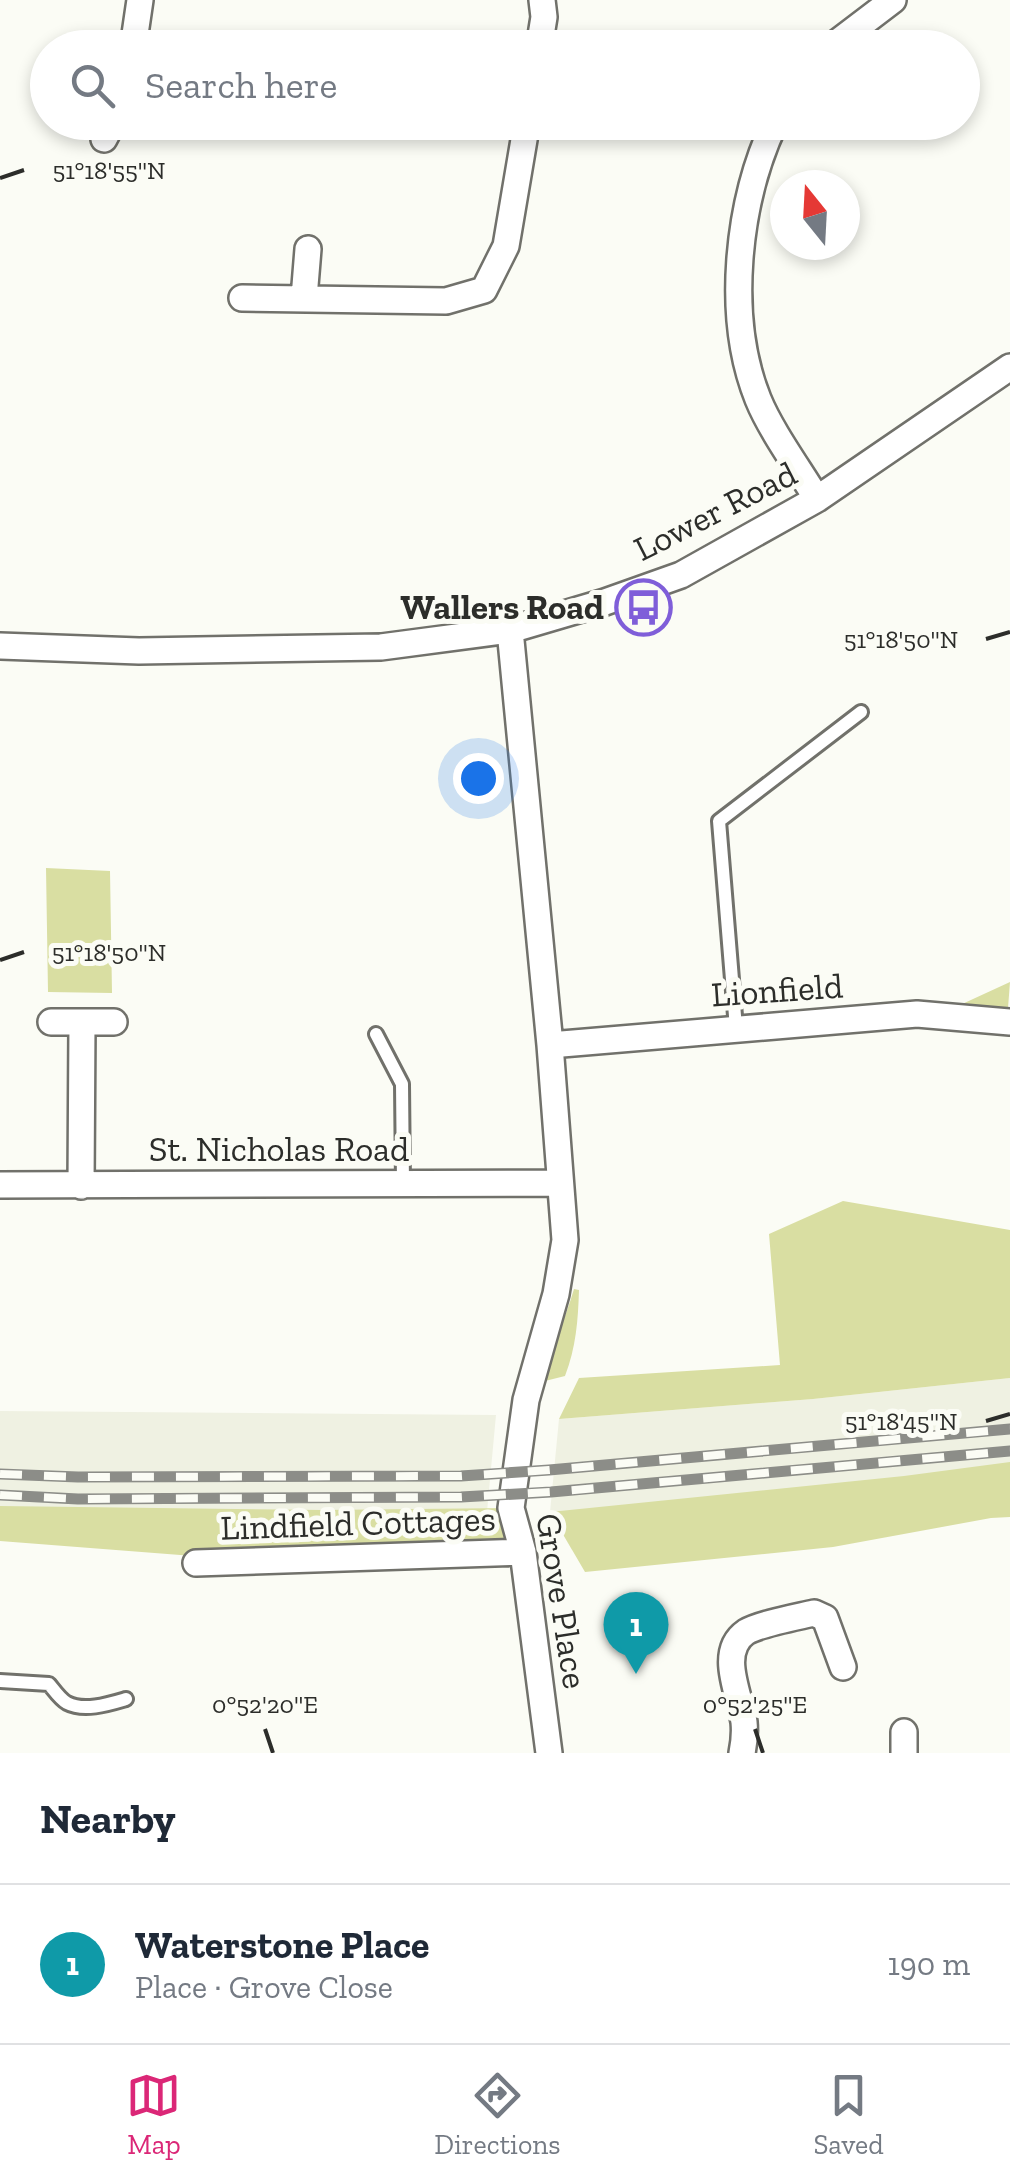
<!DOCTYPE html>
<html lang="en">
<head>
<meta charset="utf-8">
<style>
	:root { --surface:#fff; --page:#f2f2f3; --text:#1f2937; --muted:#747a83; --line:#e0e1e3; --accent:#db2777 }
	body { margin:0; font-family:"Zilla Slab",serif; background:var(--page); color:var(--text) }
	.compass { position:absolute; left:770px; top:170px; width:90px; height:90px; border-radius:50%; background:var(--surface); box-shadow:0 5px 15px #0003; rotate:342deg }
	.you { position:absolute; left:478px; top:778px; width:35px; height:35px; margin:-25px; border:8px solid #fff; border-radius:50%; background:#1a73e8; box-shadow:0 0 0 15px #1a73e833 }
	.badge { display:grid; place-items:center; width:65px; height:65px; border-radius:50%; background:var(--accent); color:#fff; font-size:32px; font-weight:700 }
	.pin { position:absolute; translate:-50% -82px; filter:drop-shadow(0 2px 5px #0008) }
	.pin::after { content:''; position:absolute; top:52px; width:35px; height:30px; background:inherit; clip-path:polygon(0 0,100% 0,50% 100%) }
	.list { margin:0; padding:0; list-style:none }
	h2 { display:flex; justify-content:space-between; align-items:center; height:130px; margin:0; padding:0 40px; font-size:42px }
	h2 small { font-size:32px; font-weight:400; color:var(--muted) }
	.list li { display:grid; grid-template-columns:65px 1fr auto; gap:30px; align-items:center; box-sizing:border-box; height:160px; padding:0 40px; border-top:2px solid var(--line) }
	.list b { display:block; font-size:38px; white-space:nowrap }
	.list p { margin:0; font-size:32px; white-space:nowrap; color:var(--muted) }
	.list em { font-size:32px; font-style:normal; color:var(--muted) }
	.icon { flex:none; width:55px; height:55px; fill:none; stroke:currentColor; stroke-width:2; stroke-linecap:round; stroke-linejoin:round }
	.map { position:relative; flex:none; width:1010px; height:1753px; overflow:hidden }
	.search { position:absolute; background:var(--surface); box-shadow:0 5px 15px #0003; left:30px; right:30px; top:30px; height:110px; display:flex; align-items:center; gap:25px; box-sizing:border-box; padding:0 35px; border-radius:55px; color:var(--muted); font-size:38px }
	.sheet { height:290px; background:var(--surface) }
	nav { display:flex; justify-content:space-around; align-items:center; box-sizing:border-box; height:140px; border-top:2px solid var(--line); background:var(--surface); font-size:28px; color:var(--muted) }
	nav a { display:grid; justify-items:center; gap:5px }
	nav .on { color:var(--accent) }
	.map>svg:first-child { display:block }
	.built { fill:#eff1e2 }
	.green { fill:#d9dea2 }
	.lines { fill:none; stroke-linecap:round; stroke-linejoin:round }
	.service-casing { stroke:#71716b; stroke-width:18 }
	.minor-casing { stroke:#71716b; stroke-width:30 }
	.service { stroke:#fff; stroke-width:12 }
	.minor { stroke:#fff; stroke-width:25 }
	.rail-casing { stroke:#8c8d88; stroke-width:11 }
	.rail { stroke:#fbfcf5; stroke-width:8; stroke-dasharray:22; stroke-linecap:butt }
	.ticks { fill:none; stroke:#2c2d2a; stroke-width:4 }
	.labels { text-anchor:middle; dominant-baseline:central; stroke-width:10; stroke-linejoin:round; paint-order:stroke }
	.street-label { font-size:35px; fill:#2c2d2a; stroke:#fbfcf5 }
	.poi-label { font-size:35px; font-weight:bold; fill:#2c2d2a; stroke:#fbfcf5; text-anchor:end }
	.ticks-label { font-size:25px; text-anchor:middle; fill:#2c2d2a; stroke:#fbfcf5; stroke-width:10; stroke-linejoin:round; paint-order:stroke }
</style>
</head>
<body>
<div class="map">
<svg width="1010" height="1753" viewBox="0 0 1010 1753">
	<rect width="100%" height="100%" fill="#fbfcf5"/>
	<path class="built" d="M 1010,1378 L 1010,1515 L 572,1550 L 550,1512 L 559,1419 L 813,1399 Z
		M 0,1411 L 496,1415 L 484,1544 L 0,1541 Z"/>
	<path class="green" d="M 46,868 L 110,871 L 112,993 L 48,992 Z
		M 1010,982 L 1008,1008 L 993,1011 L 960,1005 Z
		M 843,1201 L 1010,1230 L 1010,1378 L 813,1399 L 559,1419 L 579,1378 L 780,1365 L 769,1234 Z
		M 574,1289 L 579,1290 C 578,1321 576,1347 565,1376 L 541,1382 C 550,1350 565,1321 574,1289 Z
		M 1010,1462 L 1010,1517 L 991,1518 L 833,1547 L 585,1572 L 550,1512 L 904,1476 Z
		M 0,1506 L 322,1510 L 511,1508 L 523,1552 L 206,1557 L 0,1541 Z"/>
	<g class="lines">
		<defs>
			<path id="service" d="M 736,1028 L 719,821 L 861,712
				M 376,1034 L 402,1084 L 403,1184
				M 0,1681 L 49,1684 C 54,1690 60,1699 67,1703 C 84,1712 109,1704 126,1699"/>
			<path id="minor" d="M 133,48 L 140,0
				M 539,48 L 544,17 L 542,0
				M 830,48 L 893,0
				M 775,122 C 737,202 725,317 758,399 C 771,431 799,469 817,499
				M 104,139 L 113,122
				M 242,298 L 446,301 L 484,290 L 506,246 L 527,122
				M 304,298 L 308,249
				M 510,630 L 550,1045 L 565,1240 L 556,1294 L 526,1400 L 511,1508 L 523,1552 L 549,1753
				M 0,646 L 139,651 L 381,647 L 510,630 L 605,602 L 681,575 L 817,499 L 1010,367
				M 51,1022 L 114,1022
				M 550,1045 L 917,1014 L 1010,1022
				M 0,1185 L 559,1183
				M 81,1186 L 82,1023
				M 196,1563 L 523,1552
				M 742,1753 C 744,1743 745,1732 744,1722 C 740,1695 717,1652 746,1632 C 759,1624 797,1617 814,1613 L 825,1618 L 843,1667
				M 904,1753 L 904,1732"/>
		</defs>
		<use href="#service" class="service-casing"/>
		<use href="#minor" class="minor-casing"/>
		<use href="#service" class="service"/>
		<use href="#minor" class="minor"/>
		<defs>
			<path id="rail" d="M 0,1474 L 78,1477 L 461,1476 L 549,1470 L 1010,1429
				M 0,1495 L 78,1499 L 461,1497 L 551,1492 L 1010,1451"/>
		</defs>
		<use href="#rail" class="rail-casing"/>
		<use href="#rail" class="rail"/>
	</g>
	<path class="ticks" d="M 0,178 L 24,170M 986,639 L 1010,632M 0,960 L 24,952M 986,1421 L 1010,1414M 265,1729 L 273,1753M 755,1729 L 763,1753"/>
	<defs>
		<symbol id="bus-ring" viewBox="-11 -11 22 22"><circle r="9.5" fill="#fbfcf5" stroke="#7f5ed9" stroke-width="1.5"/><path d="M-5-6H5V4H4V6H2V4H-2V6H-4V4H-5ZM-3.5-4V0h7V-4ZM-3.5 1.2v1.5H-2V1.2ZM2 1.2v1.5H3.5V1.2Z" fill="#7f5ed9"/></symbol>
	</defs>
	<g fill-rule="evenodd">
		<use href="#bus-ring" x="612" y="576" width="63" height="63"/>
	</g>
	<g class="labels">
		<g class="street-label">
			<text transform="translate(715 511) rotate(-27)">Lower Road</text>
			<text transform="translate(777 990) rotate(-4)">Lionfield</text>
			<text x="279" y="1149">St. Nicholas Road</text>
			<text transform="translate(358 1523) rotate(-2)">Lindfield Cottages</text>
			<text transform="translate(562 1601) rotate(81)">Grove Place</text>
		</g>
		<g class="poi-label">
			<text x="604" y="607">Wallers Road</text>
		</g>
	</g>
	<g class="ticks-label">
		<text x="109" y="179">51°18'55"N</text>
		<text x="901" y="648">51°18'50"N</text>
		<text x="109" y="961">51°18'50"N</text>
		<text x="901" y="1430">51°18'45"N</text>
		<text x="265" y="1713">0°52'20"E</text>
		<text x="755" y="1713">0°52'25"E</text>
	</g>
</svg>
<svg class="compass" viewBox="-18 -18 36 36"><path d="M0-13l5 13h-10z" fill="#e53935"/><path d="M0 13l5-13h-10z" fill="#747a83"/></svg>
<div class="you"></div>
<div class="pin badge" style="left:636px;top:1674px;background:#0f9aa8">1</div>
<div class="search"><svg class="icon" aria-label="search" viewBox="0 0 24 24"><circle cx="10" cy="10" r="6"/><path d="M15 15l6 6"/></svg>Search here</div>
</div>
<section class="sheet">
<h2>Nearby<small></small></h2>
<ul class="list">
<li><span class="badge" style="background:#0f9aa8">1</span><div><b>Waterstone Place</b><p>Place · Grove Close</p></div><em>190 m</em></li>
</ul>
</section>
<nav>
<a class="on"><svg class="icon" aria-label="map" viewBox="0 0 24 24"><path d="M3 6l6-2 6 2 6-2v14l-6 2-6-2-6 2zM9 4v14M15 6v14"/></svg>Map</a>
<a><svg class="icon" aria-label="directions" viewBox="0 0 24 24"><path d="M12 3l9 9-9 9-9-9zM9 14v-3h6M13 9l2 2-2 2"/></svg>Directions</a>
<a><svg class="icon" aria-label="saved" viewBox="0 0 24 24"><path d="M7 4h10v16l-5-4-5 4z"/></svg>Saved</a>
</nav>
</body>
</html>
